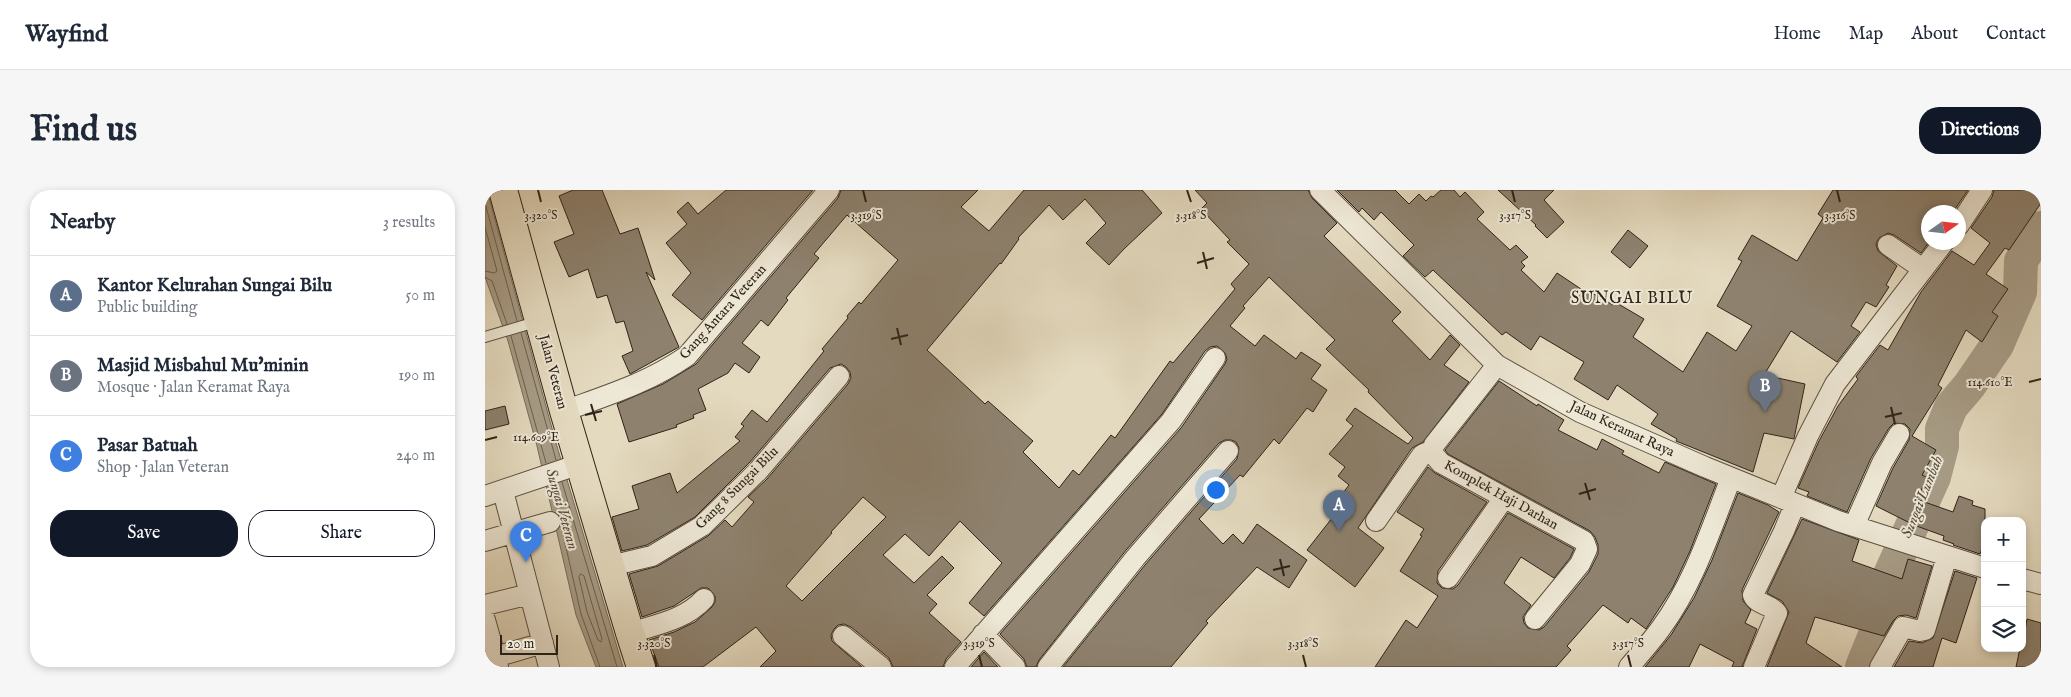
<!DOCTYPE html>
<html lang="en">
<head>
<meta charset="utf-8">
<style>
	:root { --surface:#fff; --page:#f6f6f7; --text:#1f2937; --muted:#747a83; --line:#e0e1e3; --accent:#111827 }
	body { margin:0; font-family:"IM FELL English",serif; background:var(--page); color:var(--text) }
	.controls { position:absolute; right:15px; bottom:15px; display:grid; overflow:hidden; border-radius:10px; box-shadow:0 2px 8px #0003 }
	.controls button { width:45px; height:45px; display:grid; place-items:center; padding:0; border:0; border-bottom:1px solid var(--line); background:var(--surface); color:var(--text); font:25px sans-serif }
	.compass { position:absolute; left:1436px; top:15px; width:45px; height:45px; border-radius:50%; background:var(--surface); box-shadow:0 2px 8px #0003; rotate:76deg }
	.scale { position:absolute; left:15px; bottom:12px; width:58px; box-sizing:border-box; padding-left:5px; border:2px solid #302318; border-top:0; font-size:14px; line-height:18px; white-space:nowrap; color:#302318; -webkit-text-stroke:4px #ede7d5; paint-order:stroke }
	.you { position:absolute; left:730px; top:299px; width:18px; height:18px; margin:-12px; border:4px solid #fff; border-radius:50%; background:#1a73e8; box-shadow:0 0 0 8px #1a73e833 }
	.badge { display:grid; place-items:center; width:32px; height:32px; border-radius:50%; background:var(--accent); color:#fff; font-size:16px; font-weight:700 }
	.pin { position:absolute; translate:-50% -41px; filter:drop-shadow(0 1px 2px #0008) }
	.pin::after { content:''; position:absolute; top:26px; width:18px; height:15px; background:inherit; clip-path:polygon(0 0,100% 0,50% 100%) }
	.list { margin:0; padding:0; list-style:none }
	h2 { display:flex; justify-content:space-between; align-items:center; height:65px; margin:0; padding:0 20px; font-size:21px }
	h2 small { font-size:16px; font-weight:400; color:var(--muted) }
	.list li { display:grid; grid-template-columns:32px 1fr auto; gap:15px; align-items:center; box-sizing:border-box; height:80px; padding:0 20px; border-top:1px solid var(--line) }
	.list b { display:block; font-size:19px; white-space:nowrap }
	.list p { margin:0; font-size:16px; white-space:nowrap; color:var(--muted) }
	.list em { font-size:16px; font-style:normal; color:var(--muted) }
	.actions { display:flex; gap:10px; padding:15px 20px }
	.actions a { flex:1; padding:11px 0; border:1px solid var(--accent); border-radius:20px; text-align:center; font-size:18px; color:var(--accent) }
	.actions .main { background:var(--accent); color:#fff }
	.icon { flex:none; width:28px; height:28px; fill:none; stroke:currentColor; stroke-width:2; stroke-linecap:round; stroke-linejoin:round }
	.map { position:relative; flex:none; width:1556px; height:477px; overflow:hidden; border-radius:20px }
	header { display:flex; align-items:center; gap:30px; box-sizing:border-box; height:70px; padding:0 25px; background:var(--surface); border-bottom:1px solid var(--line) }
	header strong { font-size:24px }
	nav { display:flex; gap:28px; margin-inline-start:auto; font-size:18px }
	.intro { display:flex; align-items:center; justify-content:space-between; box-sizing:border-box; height:120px; padding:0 30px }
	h1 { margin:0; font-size:35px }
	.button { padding:12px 22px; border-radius:20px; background:var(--accent); color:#fff; font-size:18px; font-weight:700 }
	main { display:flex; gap:30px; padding:0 30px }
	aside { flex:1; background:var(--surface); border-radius:20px; box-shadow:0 2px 8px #0003 }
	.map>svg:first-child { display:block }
	.water { fill:#a79c86; stroke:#776c5a }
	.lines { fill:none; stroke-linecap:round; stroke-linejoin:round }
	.shore { stroke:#6c604f; stroke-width:1 }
	.river { stroke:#a79c86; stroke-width:34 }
	.building { fill:#8e826f; stroke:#302318; fill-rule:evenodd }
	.service-casing { stroke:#5d5142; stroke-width:12 }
	.minor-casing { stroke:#5d5142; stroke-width:22 }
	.primary-casing { stroke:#302318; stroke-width:30 }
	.service { stroke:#ede7d5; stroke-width:10 }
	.minor { stroke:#ede7d5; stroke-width:20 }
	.primary { stroke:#e4dabf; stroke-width:28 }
	.ticks { fill:none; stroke:#302318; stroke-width:2 }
	.labels { text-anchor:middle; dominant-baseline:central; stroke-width:4; stroke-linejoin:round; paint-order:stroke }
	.street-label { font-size:14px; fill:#302318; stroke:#ede7d5 }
	.water-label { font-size:15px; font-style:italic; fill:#5a4d3e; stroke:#ede7d5 }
	.quarter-label { font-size:16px; letter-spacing:1px; fill:#302318; stroke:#ede7d5 }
	.ticks-label { font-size:12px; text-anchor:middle; fill:#302318; stroke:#ede7d5; stroke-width:4; stroke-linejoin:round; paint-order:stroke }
</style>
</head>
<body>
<header>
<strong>Wayfind</strong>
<nav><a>Home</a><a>Map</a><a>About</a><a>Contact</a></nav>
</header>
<div class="intro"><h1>Find us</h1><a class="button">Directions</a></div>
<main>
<aside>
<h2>Nearby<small>3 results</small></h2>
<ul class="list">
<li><span class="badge" style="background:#5c6f8a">A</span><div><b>Kantor Kelurahan Sungai Bilu</b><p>Public building</p></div><em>50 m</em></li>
<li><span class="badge" style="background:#6b7280">B</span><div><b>Masjid Misbahul Mu'minin</b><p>Mosque · Jalan Keramat Raya</p></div><em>190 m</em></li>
<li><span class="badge" style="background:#3f7fe0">C</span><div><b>Pasar Batuah</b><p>Shop · Jalan Veteran</p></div><em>240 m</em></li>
</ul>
<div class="actions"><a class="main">Save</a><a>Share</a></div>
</aside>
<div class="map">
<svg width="1556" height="477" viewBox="0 0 1556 477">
	<rect width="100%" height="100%" fill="#e4dabf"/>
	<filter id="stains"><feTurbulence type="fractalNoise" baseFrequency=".004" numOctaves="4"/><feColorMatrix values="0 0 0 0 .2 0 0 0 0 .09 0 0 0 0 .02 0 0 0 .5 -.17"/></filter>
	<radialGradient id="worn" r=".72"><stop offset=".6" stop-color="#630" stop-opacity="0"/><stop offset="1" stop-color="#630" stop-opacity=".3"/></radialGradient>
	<path class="water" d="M 0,0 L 2,0 L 71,253 L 138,477 L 111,477 L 91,425 L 52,256 L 23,151 L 0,87 Z"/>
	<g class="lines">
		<path class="shore" d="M 0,13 L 32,131
			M 0,37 L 12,81 L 9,83 L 0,81
			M 0,87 L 7,91 L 22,134
			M 36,143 L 71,270
			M 26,146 L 61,273
			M 77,292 L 132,477
			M 76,335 L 96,424 L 115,477
			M 96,384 L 99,386 L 117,449 L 116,452 L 113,450 L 102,422 L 94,387 Z"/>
		<path class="river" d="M 1377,477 L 1390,445 L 1403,389 L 1449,287 L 1457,256 L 1457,239 L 1466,217 L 1484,196 L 1512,155 L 1535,102 L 1536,71 L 1556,38"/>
	</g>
	<path class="building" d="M 88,0 L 117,0 L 135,44 L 153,38 L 170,90 L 161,82 L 194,157 L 145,184 L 137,166 L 148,161 L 139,131 L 131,133 L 122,105 L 112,108 L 103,79 L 84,87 L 69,52 L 89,44 L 74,6 Z
		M 241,0 L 328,0 L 217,130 L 187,105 L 206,83 L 181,53 L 202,34 L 192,22 L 203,12 L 213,24 Z
		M 356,0 L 493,0 L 476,17 L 504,41 L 539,0 L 657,0 L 677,23 L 639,59 L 624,75 L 601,53 L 621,33 L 600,9 L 578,30 L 564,15 L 533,48 L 534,49 L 516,74 L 515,73 L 442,160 L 500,214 L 503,211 L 548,251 L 538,262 L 574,298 L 588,280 L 594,285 L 626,245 L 630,248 L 685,171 L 688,173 L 750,99 L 746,94 L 764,74 L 742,52 L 745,50 L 716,19 L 722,13 L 710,0 L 823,0 L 827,8 L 852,33 L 839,46 L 916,122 L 907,131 L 945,170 L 965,145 L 975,155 L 959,175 L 984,192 L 938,252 L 927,258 L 873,338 L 899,358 L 870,397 L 822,360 L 851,323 L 846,319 L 864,295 L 853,286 L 860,277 L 844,264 L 868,236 L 861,230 L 870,218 L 923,254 L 928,248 L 883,202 L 884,200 L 841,159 L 850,150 L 784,87 L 758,116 L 760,118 L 745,136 L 770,156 L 779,145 L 811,169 L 816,162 L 836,175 L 826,189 L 842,200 L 828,222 L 822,218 L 794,254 L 789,249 L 758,287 L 755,285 L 714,329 L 738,354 L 748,344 L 758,354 L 772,334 L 822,370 L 804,398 L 772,377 L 721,431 L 723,433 L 686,477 L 578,477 L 660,375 L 752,269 L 754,258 L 751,252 L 746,250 L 740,250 L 734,253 L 642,359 L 554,470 L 551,477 L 542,477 L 539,469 L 515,444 L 696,238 L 740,174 L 742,169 L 740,163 L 732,156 L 725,157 L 720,161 L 677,224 L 499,426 L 484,413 L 517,373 L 475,331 L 444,366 L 420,344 L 398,365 L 429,393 L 457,366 L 469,378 L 442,405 L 452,414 L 444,423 L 476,452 L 461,469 L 458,477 L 408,477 L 404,468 L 366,437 L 359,434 L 353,435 L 349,439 L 346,445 L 347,451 L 377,477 L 275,477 L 291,461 L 271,437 L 218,477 L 174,477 L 164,450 L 189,442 L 210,432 L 227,417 L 230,412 L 230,406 L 223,398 L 216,398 L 189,416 L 157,427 L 144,384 L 173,376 L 223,346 L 240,330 L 247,337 L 269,312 L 263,307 L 282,289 L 363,194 L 366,188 L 365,182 L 361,177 L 356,174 L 345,178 L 264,273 L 210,327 L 162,355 L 137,361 L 127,327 L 154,319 L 147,296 L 185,283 L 192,303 L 255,251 L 250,247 L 259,236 L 256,234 L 267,220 L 282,232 L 339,161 L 337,159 L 363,128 L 362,126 L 374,112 L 376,114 L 413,70 L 362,25 L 329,64 L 334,68 L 301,108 L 303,110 L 283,136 L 276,130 L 257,153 L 275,167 L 264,183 L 250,173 L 243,183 L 213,199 L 221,220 L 208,225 L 209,228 L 191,235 L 192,237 L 144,252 L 132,214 L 178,194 L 211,174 L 353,8 ZM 378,307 L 401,327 L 317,411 L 301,396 L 347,343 L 346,342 Z
		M 852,0 L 910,0 L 924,14 L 934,4 L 941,11 L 946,6 L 948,7 L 956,0 L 969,0 L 975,7 L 980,2 L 999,22 L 992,29 L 1025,60 L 1031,55 L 1043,67 L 1036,72 L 1040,76 L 1036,80 L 1059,102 L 1072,83 L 1099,101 L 1100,99 L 1128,115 L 1130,112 L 1159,129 L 1148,147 L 1198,182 L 1222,142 L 1251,161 L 1267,136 L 1232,116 L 1257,71 L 1253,69 L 1267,45 L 1312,71 L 1338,28 L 1333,24 L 1348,0 L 1483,0 L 1468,22 L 1444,22 L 1444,52 L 1436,63 L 1409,45 L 1403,43 L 1394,48 L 1391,54 L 1393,61 L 1412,76 L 1401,95 L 1404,97 L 1391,117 L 1381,112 L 1366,136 L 1375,142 L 1352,172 L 1306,141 L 1279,185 L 1320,194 L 1309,249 L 1279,243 L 1268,282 L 1191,251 L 1192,249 L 1166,234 L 1173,224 L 1132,195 L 1123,210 L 1089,189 L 1099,172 L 1055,146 L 1046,160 L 1021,142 L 1017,145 L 948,80 L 940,87 L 918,66 L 929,55 L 896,22 L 889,30 L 877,18 L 874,22 Z
		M 1013,0 L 1069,0 L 1059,10 L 1079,32 L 1062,48 L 1050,36 L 1051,35 Z
		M 1509,0 L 1556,0 L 1556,13 L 1524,60 L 1520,58 L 1501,84 L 1523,99 L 1507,122 L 1513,126 L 1497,152 L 1481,140 L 1453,195 L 1457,198 L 1427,246 L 1451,260 L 1437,285 L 1443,288 L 1431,309 L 1468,322 L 1474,306 L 1488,311 L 1487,315 L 1500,319 L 1500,350 L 1495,364 L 1468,355 L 1469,354 L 1458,350 L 1459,346 L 1429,335 L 1391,316 L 1408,278 L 1424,250 L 1425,239 L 1420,234 L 1409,233 L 1404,238 L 1386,268 L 1362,322 L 1322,306 L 1324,302 L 1313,298 L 1334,251 L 1353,216 L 1373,189 L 1371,187 L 1372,185 L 1395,155 L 1403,160 L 1436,102 L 1467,61 L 1489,75 L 1505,53 L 1486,38 L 1507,7 Z
		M 1143,40 L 1163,56 L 1145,78 L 1126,62 Z
		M 1014,191 L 1052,216 L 1053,214 L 1079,230 L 1073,240 L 1112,260 L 1117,249 L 1139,261 L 1137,264 L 1174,283 L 1180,272 L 1231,294 L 1205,361 L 1188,397 L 1161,439 L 1146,428 L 1143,433 L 1118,415 L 1082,456 L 1086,460 L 1071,477 L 890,477 L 921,430 L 932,438 L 953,406 L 915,381 L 937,346 L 935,345 L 939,339 L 912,322 L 943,277 L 950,283 L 1002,312 L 953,381 L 952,393 L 957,398 L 968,399 L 973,395 L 1023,323 L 1089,359 L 1085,368 L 1069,388 L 1036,367 L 1019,393 L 1046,415 L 1038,427 L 1039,433 L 1043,438 L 1054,440 L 1059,437 L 1104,382 L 1113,364 L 1113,355 L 1110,347 L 1105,341 L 963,264 L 960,260 Z
		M 20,216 L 24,234 L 0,240 L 0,221 Z
		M 1253,303 L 1283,315 L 1294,322 L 1257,400 L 1258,411 L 1266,420 L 1260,433 L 1272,439 L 1257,477 L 1247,477 L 1249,472 L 1215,454 L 1204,477 L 1160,477 L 1186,445 L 1209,408 L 1227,370 Z
		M 1317,329 L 1374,350 L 1367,371 L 1417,389 L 1423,369 L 1447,376 L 1431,428 L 1421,425 L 1413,426 L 1408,431 L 1399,446 L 1330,427 L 1321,453 L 1357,477 L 1282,477 L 1304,422 L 1297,411 L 1282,403 Z
		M 1470,381 L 1492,388 L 1471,453 L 1457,448 L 1448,477 L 1409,477 L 1424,451 L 1437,453 L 1448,448 Z
		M 1542,429 L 1556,433 L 1556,477 L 1531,477 L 1535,458 L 1537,458 Z
		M 499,462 L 513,477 L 486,477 Z"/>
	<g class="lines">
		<defs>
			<path id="service" d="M 0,147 L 54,131"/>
			<path id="minor" d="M 835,0 L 1012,175 L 1095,222 L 1220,277 L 1353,331 L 1500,378
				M 1474,35 L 1497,0
				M 1403,55 L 1438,79
				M 1012,175 L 949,255 L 947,263 L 956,273 L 1099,351 L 1102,359 L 1095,374 L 1050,429
				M 79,221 C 123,205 163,193 202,166 L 344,0
				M 18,301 L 64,477
				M 0,306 L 83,278 L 95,277
				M 1296,308 L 1323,246 L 1350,194 L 1459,52
				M 891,331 L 937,265 L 941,263 L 947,263
				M 1369,336 L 1397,273 L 1414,244
				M 0,351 L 65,332
				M 125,376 L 167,366 L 217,336 L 273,281 L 354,186
				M 963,388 L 1019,308
				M 1537,389 L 1556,394
				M 0,415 L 45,404
				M 0,430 L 13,477
				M 145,443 C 170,435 200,430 219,409
				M 498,444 L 530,477
				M 358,446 L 396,477
				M 0,470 L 58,453
				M 470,477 L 686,231 L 730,168
				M 563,477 L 651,367 L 743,261
				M 1144,477 C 1155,464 1166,452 1176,438 C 1209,393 1226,339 1246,288
				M 1269,477 L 1292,423 C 1286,414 1272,415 1268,405 L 1299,341 L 1310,314
				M 1395,477 L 1418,437 L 1435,441 L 1440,440 L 1462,366"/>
			<path id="primary" d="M 18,0 L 79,221 L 145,443 L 156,477"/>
		</defs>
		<use href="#service" class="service-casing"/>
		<use href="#minor" class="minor-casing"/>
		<use href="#primary" class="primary-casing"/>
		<use href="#service" class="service"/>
		<use href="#minor" class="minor"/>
		<use href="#primary" class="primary"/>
	</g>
	<path class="ticks" d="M 53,0 L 56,12M 378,0 L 381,12M 702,0 L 706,12M 1027,0 L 1030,12M 1352,0 L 1355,12M 718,62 L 722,79M 712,73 L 729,68M 412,138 L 416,155M 406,149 L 423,145M 1544,192 L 1556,189M 106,214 L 111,231M 1406,217 L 1410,234M 100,225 L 117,221M 1400,227 L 1417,223M 0,250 L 12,247M 1100,293 L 1105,310M 1094,304 L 1111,299M 795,369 L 799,386M 788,380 L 805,376M 169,465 L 172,477M 494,465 L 497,477M 818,465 L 821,477M 1143,465 L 1146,477"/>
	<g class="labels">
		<g class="street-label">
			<text transform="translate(238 122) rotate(-48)">Gang Antara Veteran</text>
			<text transform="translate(68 182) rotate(75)">Jalan Veteran</text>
			<text transform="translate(1137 239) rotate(25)">Jalan Keramat Raya</text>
			<text transform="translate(252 298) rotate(-45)">Gang 8 Sungai Bilu</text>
			<text transform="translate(1016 305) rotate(29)">Komplek Haji Darhan</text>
		</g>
		<g class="water-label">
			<text transform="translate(1437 307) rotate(-68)">Sungai Lumbah</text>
			<text transform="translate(77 319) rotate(74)">Sungai Veteran</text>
		</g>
		<g class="quarter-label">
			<text x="1147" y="109">SUNGAI BILU</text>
		</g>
	</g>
	<g class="ticks-label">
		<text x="56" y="29">3.320°S</text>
		<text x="706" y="29">3.318°S</text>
		<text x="1030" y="29">3.317°S</text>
		<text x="1355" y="29">3.316°S</text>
		<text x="381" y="29">3.319°S</text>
		<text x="1505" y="196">114.610°E</text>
		<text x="51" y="251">114.609°E</text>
		<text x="169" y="457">3.320°S</text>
		<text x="494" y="457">3.319°S</text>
		<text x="818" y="457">3.318°S</text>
		<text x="1143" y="457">3.317°S</text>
	</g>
	<rect width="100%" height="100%" filter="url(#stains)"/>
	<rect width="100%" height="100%" fill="url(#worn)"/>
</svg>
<div class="controls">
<button>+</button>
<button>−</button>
<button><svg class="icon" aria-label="layers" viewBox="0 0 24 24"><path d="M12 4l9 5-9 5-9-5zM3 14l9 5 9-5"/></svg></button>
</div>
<svg class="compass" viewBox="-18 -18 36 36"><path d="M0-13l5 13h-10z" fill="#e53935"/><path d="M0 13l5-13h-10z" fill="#747a83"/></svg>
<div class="scale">20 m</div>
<div class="you"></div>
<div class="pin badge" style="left:854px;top:341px;background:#5c6f8a">A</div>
<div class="pin badge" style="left:1280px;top:222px;background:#6b7280">B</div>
<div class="pin badge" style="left:41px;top:372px;background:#3f7fe0">C</div>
</div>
</main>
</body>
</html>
